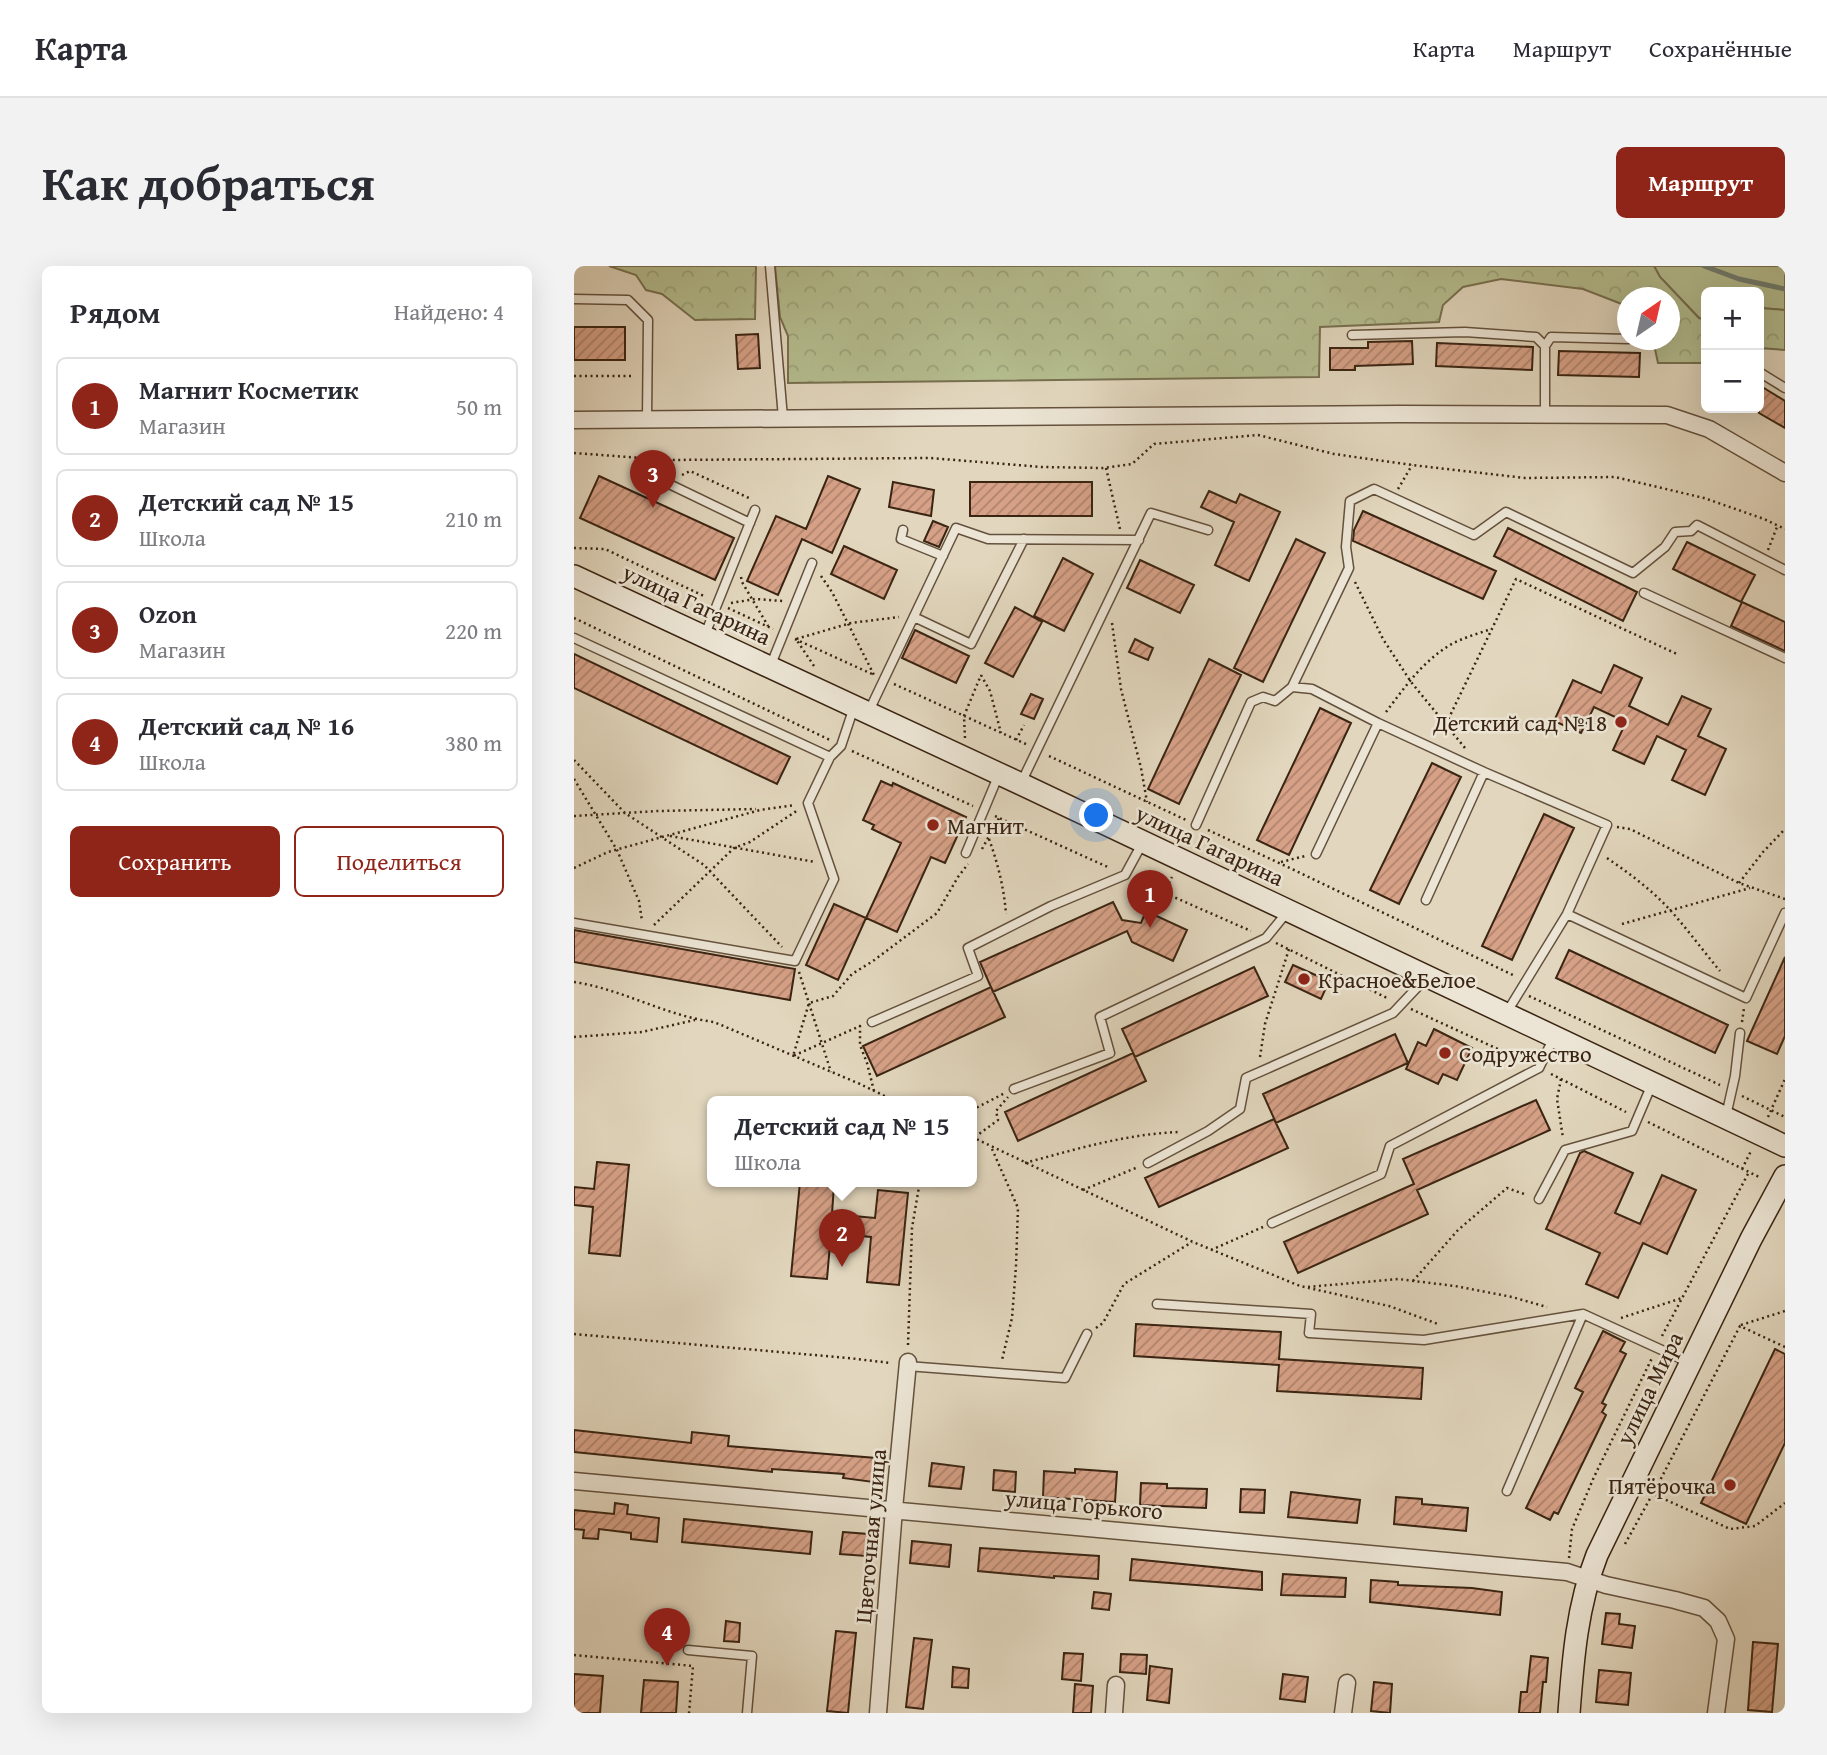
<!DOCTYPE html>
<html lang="ru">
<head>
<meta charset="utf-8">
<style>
	:root { --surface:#fff; --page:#f2f2f3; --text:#2b2b33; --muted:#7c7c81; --line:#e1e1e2; --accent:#8f2418 }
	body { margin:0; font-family:"Gentium Book Plus",serif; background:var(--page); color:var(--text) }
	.controls { position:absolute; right:21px; top:21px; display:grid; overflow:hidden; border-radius:10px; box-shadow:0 7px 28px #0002 }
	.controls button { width:63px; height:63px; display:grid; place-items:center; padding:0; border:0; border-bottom:2px solid var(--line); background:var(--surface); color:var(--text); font:35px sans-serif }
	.compass { position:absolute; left:1043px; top:21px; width:63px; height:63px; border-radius:50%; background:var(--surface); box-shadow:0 7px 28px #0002; rotate:34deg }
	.you { position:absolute; left:523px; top:550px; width:24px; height:24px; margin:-18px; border:5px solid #fff; border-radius:50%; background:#1a73e8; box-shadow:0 0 0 10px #1a73e833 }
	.badge { display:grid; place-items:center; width:46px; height:46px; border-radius:50%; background:var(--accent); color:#fff; font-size:23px; font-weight:700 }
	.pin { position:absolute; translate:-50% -58px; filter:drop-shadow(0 2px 4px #0008) }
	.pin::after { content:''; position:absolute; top:37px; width:24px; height:21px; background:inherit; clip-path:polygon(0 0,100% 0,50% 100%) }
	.popup { position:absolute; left:133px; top:830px; width:270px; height:91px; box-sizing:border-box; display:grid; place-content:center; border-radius:10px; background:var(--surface); filter:drop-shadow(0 2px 5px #0005); font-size:23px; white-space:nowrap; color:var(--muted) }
	.popup b { font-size:26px; color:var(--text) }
	.popup::after { content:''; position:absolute; left:50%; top:100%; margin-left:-14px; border:14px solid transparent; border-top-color:var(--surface) }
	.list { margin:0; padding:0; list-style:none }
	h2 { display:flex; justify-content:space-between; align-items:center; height:91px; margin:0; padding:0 28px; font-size:30px }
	h2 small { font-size:23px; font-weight:400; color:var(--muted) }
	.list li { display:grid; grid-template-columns:46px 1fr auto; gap:21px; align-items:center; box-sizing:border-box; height:98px; margin:0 14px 14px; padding:0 14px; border:2px solid var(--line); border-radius:10px }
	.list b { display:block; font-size:26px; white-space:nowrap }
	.list p { margin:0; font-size:23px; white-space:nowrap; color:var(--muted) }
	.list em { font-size:23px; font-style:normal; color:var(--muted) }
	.actions { display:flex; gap:14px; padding:21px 28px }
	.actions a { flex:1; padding:16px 0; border:2px solid var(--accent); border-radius:10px; text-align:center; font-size:24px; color:var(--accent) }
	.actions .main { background:var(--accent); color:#fff }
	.map { position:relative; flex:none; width:1211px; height:1447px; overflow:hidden; border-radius:10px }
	header { display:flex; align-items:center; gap:42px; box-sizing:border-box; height:98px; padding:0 35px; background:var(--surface); border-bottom:2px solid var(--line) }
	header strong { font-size:33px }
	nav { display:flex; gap:38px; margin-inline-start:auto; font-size:24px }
	.intro { display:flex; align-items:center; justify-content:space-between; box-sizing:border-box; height:168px; padding:0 42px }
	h1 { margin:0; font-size:49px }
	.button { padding:18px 32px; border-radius:10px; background:var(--accent); color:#fff; font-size:24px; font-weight:700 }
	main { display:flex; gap:42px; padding:0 42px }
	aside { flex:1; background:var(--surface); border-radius:10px; box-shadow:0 7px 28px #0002 }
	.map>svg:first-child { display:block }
	.green { fill:#b5be90; stroke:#787151; stroke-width:2 }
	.forest { fill:url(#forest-crowns); stroke:#787151; stroke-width:2 }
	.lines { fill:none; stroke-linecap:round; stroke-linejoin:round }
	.stream { stroke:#717e71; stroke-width:5 }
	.building { fill:url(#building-hatch); stroke:#3a2412; stroke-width:2 }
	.lane-casing { stroke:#64513d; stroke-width:11 }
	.street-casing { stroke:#64513d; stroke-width:19 }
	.secondary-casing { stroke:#3a2412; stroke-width:24 }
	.path { stroke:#3a2412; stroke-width:2.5; stroke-dasharray:2 3.5; stroke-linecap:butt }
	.lane { stroke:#ece5d5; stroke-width:8 }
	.street { stroke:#ece5d5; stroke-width:16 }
	.secondary { stroke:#ece5d5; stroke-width:21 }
	.poi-dot { fill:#8f2418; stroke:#ece5d5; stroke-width:2.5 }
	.labels { text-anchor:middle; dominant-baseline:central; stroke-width:5; stroke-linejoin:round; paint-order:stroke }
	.street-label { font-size:23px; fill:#3a2412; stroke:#ece5d5 }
	.poi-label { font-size:23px; fill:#3a2412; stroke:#ece5d5; text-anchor:start }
</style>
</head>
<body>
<header>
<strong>Карта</strong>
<nav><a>Карта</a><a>Маршрут</a><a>Сохранённые</a></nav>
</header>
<div class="intro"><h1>Как добраться</h1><a class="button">Маршрут</a></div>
<main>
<aside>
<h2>Рядом<small>Найдено: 4</small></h2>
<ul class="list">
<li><span class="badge">1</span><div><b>Магнит Косметик</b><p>Магазин</p></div><em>50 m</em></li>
<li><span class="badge">2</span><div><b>Детский сад № 15</b><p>Школа</p></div><em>210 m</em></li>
<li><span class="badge">3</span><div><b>Ozon</b><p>Магазин</p></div><em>220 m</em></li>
<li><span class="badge">4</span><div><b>Детский сад № 16</b><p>Школа</p></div><em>380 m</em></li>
</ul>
<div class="actions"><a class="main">Сохранить</a><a>Поделиться</a></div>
</aside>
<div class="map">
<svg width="1211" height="1447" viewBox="0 0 1211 1447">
	<defs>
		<pattern id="forest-crowns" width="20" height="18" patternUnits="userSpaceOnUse" patternTransform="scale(1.75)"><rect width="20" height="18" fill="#b5be90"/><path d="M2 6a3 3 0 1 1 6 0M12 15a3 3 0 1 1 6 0" fill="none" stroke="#9ca37b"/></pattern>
		<pattern id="building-hatch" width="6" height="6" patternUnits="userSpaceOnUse" patternTransform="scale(1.75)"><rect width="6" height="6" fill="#d7a187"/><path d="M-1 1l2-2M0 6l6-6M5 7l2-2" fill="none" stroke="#af836d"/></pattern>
	</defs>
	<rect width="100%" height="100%" fill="#e2d7be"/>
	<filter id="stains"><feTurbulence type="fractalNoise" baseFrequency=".00286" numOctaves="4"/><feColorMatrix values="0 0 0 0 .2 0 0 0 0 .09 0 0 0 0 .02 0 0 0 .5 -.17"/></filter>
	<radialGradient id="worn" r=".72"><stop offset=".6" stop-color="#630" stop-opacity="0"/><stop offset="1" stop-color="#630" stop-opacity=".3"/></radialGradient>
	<path class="green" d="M 1080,0 L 1211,0 L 1211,44 L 1185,42 L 1185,26 L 1132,26 L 1132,54 L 1125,52 L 1086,11 Z"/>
	<path class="forest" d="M 35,0 L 182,0 L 181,53 L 121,54 L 88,28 L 72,24 L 62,9 Z
		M 201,0 L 1080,0 L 1086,11 L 1125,52 L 1132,54 L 1132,96 L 1131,97 L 1084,97 L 1079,74 L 1096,74 L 1096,32 L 1054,32 L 1053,40 L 1009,23 L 927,13 L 889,21 L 869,39 L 865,56 L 746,61 L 745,111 L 214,117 L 214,70 L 206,51 Z
		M 1185,42 L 1211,44 L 1211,84 L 1185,82 Z"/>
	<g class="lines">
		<path class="stream" d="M 1130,0 L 1165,13 L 1211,23"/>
	</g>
	<path class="building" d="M 0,61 L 51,61 L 51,94 L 0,94 Z
		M 184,68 L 186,102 L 164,103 L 162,69 Z
		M 838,75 L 839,98 L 781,100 L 781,104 L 756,104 L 756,82 L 794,82 L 794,76 Z
		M 863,77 L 959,81 L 958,104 L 862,100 Z
		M 985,85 L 1066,87 L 1065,111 L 984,109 Z
		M 1185,119 L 1211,135 L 1211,162 L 1185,147 Z
		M 25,210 L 160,272 L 141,314 L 6,252 Z
		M 254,210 L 286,223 L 258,287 L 228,273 L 204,329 L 173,315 L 202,250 L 232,263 Z
		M 319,216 L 360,224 L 357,250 L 315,241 Z
		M 396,216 L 518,216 L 518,250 L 396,250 Z
		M 635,225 L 662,237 L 666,228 L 706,246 L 675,315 L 641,299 L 660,256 L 627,241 Z
		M 789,245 L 922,305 L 909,333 L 779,275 L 780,264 Z
		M 359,255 L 374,261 L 365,281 L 350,275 Z
		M 934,262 L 1063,326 L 1049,355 L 920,290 Z
		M 722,273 L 751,287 L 689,416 L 660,402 Z
		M 1113,276 L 1181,309 L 1167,336 L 1099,303 Z
		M 270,280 L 323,304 L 310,333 L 257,308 Z
		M 489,292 L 519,308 L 490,365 L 460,350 Z
		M 566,294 L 620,319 L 606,347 L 553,322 Z
		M 1168,336 L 1211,356 L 1211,385 L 1157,360 Z
		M 441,341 L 468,356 L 439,411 L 411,397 Z
		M 341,364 L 395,390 L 382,417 L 328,392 Z
		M 561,373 L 579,382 L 574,394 L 555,386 Z
		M 0,388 L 216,491 L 203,518 L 0,422 Z
		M 635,393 L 667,409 L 605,538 L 574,523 Z
		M 1040,399 L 1068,412 L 1055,440 L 1094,459 L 1108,430 L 1137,443 L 1124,470 L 1152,483 L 1131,529 L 1098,514 L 1112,484 L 1083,470 L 1070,498 L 1039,484 L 1052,456 L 1020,441 L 1007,467 L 980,455 L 999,414 L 1027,427 Z
		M 457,428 L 469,433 L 460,453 L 447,448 Z
		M 746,442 L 777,457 L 715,589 L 683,574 Z
		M 858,497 L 887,511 L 825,638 L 796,624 Z
		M 307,515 L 318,520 L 319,517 L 392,551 L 371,597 L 357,591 L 323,666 L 292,652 L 327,577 L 298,563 L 300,559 L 289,554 Z
		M 970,548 L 1000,562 L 938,694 L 908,680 Z
		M 539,636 L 548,654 L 567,657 L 572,645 L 613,664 L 599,695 L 558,676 L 553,665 L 419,726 L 406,696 Z
		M 260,638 L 292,652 L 264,714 L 232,699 Z
		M 0,664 L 221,703 L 216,734 L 0,696 Z
		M 995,684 L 1154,759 L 1141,787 L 982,712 Z
		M 1211,691 L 1211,770 L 1203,788 L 1173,775 Z
		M 719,699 L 755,715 L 747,733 L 711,716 Z
		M 680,701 L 694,730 L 561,791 L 548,763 Z
		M 417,721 L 431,751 L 303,810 L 289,780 Z
		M 860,763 L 898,782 L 883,814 L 869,808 L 864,818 L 832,803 L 844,776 L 852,780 Z
		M 821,768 L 834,797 L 702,857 L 689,828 Z
		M 559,787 L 572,815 L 444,875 L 431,846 Z
		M 962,834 L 976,864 L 843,924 L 854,948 L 724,1007 L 710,976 L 840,918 L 829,893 Z
		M 700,853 L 714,882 L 585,941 L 571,912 Z
		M 1010,885 L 1059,907 L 1041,947 L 1066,958 L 1088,909 L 1122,924 L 1093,988 L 1069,977 L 1044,1032 L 1012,1018 L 1026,987 L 972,963 L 1006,887 Z
		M 23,896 L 55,899 L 46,990 L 15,987 L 19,941 L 0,939 L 0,921 L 20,923 Z
		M 226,916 L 260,919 L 258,948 L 301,952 L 304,924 L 334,927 L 325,1019 L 293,1016 L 297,971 L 257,967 L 253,1013 L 217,1010 Z
		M 562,1058 L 707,1066 L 705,1093 L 849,1102 L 847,1133 L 703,1125 L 705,1099 L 560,1090 Z
		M 1029,1065 L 1051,1076 L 1046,1085 L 1052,1088 L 1028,1137 L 1032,1139 L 1028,1146 L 1032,1149 L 984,1248 L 980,1246 L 976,1254 L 952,1242 L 1009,1126 L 1001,1122 Z
		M 1201,1083 L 1211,1088 L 1211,1177 L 1172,1258 L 1127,1237 Z
		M 0,1164 L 117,1177 L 118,1166 L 155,1170 L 154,1180 L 302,1192 L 299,1216 L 269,1212 L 270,1208 L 198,1203 L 198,1206 L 0,1186 Z
		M 358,1197 L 390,1201 L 387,1223 L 355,1220 Z
		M 501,1203 L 543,1206 L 541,1236 L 469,1231 L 470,1205 L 501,1207 Z
		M 420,1204 L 442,1206 L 441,1226 L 419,1224 Z
		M 567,1217 L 593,1218 L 593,1222 L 633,1223 L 632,1242 L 566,1239 Z
		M 667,1223 L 691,1224 L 690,1247 L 666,1246 Z
		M 717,1226 L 786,1234 L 783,1257 L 714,1251 Z
		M 822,1231 L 848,1233 L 848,1238 L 894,1242 L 892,1265 L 820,1258 Z
		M 41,1237 L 54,1239 L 53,1248 L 85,1252 L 83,1276 L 57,1273 L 57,1267 L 25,1263 L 24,1273 L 9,1272 L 10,1264 L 0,1263 L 0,1244 L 40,1248 Z
		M 110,1253 L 238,1266 L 236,1288 L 108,1276 Z
		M 269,1266 L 294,1268 L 292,1290 L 266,1288 Z
		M 338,1275 L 377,1279 L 375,1301 L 336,1297 Z
		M 406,1282 L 525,1290 L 524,1313 L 480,1310 L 480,1312 L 404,1305 Z
		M 558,1293 L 688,1306 L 688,1324 L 556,1314 Z
		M 709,1308 L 772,1312 L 771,1331 L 707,1329 Z
		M 797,1314 L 824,1316 L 824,1319 L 898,1322 L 928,1326 L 926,1349 L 796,1336 Z
		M 520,1326 L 537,1328 L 535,1344 L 518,1342 Z
		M 1032,1347 L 1046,1348 L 1045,1358 L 1061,1360 L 1058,1382 L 1028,1378 Z
		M 152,1355 L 166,1357 L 165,1376 L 150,1375 Z
		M 262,1365 L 282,1367 L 274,1447 L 253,1445 Z
		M 340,1372 L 358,1374 L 349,1443 L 332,1441 Z
		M 1179,1376 L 1204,1378 L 1198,1446 L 1174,1444 Z
		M 490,1387 L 509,1388 L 507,1415 L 488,1413 Z
		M 547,1388 L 573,1389 L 572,1408 L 546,1406 Z
		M 957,1390 L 974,1392 L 972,1416 L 969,1416 L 966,1447 L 945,1447 L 947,1426 L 953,1426 Z
		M 576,1400 L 598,1403 L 595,1437 L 573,1434 Z
		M 379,1401 L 395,1403 L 394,1422 L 378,1421 Z
		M 1025,1404 L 1057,1407 L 1054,1439 L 1022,1436 Z
		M 0,1408 L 29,1410 L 26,1447 L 0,1447 Z
		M 709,1408 L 734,1411 L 731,1436 L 706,1433 Z
		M 70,1414 L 104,1416 L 102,1447 L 67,1447 Z
		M 800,1416 L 818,1418 L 816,1447 L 797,1445 Z
		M 501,1418 L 519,1420 L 517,1447 L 499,1447 Z"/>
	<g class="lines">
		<defs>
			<path id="lane" d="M 196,0 L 209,152
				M 0,33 L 54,34 L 74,54 L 73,153
				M 778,69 L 891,66 L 962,71 L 971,80 L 971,149
				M 971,80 L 977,71 L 1054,73
				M 1185,106 L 1211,122
				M 93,217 L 176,257
				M 329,264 L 327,273 L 369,290
				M 1070,327 L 1211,392
				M 340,351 L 397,378 L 450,273
				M 130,371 L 181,244
				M 0,372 L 256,491
				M 196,401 L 238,297
				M 718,421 L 775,302 L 772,281 L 776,235 L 800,223 L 900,269 L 932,246 L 1059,307 L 1091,281 L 1101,266 L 1117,265 L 1123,259 L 1211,304
				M 294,447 L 382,262 L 414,273 L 565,274
				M 448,515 L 577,247 L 634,264
				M 622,559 L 677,436 L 689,431 L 701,435 L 718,421 L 738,423 L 804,457 L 910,506 L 1033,559 L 993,648 L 933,746
				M 392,587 L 425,508
				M 742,588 L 804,457
				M 852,634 L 910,506
				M 993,648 L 1172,732 L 1211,647
				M 0,657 L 221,695 L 260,613 L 234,537 L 256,491 L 267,480 L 280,441
				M 298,756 L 404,710 L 394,682 L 477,640 L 551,609 L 569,576
				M 440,823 L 536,787 L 526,751 L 692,672 L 714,645
				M 1152,850 L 1161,810 L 1166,767
				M 574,897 L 634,865 L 666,843 L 672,812 L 819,747 L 853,711
				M 965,933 L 991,884 L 1058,865 L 1078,818
				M 698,957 L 807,908 L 816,880 L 965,802 L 980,771
				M 583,1038 L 737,1048 L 735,1067 L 850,1074 L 1009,1048
				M 333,1100 L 491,1112 L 513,1068
				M 933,1225 L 1009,1048 L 1114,1096
				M 114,1384 L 178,1390 L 173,1447"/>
			<path id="street" d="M 0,154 L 825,148 L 1093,149 L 1135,163 L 1211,207
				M 0,1215 L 993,1306 L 1032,1319 L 1101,1334 L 1130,1342 L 1144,1355 L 1152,1373 L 1142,1447
				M 304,1447 L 320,1243 L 334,1096
				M 540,1447 L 542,1419
				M 769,1447 L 773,1417"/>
			<path id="secondary" d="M 0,310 L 447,518 L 1211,880
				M 995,1447 C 999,1393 1003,1340 1023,1289 L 1177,973 L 1211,910"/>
		</defs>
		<use href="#lane" class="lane-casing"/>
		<use href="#street" class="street-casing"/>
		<use href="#secondary" class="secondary-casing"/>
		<path class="path" d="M 0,110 L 60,110
			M 0,187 L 95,194 L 356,192 L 468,201 L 529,202 L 558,198 L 580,178 L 684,169 L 760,188 L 838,199 L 951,212 L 1041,211 L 1130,232 L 1190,253 L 1211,263
			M 89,193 L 91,207
			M 532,202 L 546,263
			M 108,209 L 116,205 L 175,232
			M 824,223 L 838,199
			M 0,282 L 31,283 L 132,331
			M 1194,284 L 1203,261
			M 247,310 L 258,326 L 300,409
			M 167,311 L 168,316 L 194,360
			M 781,316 L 809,373 L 837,416 L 891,482
			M 157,337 L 181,333 L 209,335
			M 154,342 L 199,363
			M 0,352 L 256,474
			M 538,357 L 547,423 L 567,502 L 573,536
			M 221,373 L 298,408
			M 240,400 L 222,373 L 277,357 L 325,351
			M 407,409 L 416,425 L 427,467
			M 320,418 L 454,479
			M 812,446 C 831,421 848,396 876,379 C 888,372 903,368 917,363
			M 872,458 L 942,313 L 1105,389
			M 391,472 L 390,450 L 407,409
			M 442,474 L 450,459
			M 278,485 L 399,540
			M 475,490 L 612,554
			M 0,494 L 51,547 L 130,599 L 208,681
			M 0,513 L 43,584 L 65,635 L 68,655
			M 0,550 L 84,545 L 182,543
			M 421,550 L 536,602
			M 1043,561 L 1056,563 L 1165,617 L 1211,633
			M 634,564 L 718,603 L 941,710
			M 96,570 L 241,596
			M 415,573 C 424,598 430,622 432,648
			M 408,583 L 425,552
			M 1033,592 C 1056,608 1078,624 1097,645 C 1114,664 1130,686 1146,705
			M 707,596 L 731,590
			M 0,602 L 34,586 L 186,544 L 221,539
			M 561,614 L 677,665
			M 1165,617 L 1189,586 L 1211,563
			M 590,627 L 598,611
			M 1048,658 L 1176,622
			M 80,659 L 160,582 L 176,576 L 224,544
			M 702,677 L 815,733
			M 225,706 L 257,806
			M 0,716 C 48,723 92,750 140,756 L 286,818 L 321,835
			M 955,730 L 1146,819
			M 837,743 L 952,796
			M 1168,756 L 1170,742
			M 0,771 L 68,766 L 121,754
			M 686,791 L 691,758 L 715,683
			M 977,808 L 1052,846
			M 987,813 L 983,833 L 989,872
			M 300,825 L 293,797 L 286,779 L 286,760 L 219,790 L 235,737 L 259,730 L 278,708 L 299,695 L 363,647 L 384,611 L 394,598
			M 1168,830 L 1211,851
			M 398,844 L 431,827
			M 1194,851 L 1211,813
			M 1074,856 L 1187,912
			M 398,871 L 619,976 L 726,1020 L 815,1040 L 864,1058
			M 401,871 L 424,854 L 422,845 L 434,831
			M 418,883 L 444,942 L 442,1000 L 438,1052 L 428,1094
			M 451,897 C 502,883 553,868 605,866
			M 1168,903 L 1177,885
			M 509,924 L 564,901
			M 637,984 L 689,961
			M 839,1015 L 884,964 L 933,922 L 953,929
			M 734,1021 L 824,1013 L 881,1020 L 938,1031 L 973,1041
			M 1047,1052 L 1108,1032
			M 1167,1059 L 1211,1045
			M 522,1062 L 529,1057 L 550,1018 L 618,976
			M 0,1068 L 274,1092 L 317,1097
			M 1088,1070 L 1175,906
			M 334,1079 L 338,962 L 346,915
			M 1211,1081 L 1166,1060 L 1079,1228 L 1156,1263 L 1181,1260 L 1211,1237
			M 1051,1278 L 1078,1229
			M 995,1292 L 998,1263 L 1020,1211 L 1078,1092
			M 0,1389 L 119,1400 L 115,1447"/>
		<use href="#lane" class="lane"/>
		<use href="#street" class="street"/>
		<use href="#secondary" class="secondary"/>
	</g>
	<g class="poi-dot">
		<circle cx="1047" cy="456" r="7"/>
		<circle cx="359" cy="559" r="7"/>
		<circle cx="730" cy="713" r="7"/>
		<circle cx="871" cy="787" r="7"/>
		<circle cx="1156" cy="1219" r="7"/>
	</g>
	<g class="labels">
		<g class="street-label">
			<text transform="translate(123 338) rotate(25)">улица Гагарина</text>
			<text transform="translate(636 579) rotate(25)">улица Гагарина</text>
			<text transform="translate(1075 1122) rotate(-64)">улица Мира</text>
			<text transform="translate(510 1238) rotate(5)">улица Горького</text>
			<text transform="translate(296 1270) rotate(-85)">Цветочная улица</text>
		</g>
		<g class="poi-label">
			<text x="1033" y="456" text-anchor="end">Детский сад №18</text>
			<text x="373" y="559">Магнит</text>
			<text x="744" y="713">Красное&amp;Белое</text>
			<text x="885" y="787">Содружество</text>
			<text x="1142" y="1219" text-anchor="end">Пятёрочка</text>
		</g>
	</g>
	<rect width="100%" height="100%" filter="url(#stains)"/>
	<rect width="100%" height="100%" fill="url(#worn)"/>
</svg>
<div class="controls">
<button>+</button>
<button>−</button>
</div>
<svg class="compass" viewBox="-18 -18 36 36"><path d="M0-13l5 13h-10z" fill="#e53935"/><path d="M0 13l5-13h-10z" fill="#7c7c81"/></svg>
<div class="you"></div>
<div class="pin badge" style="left:576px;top:662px">1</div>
<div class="pin badge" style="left:268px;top:1001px">2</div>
<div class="popup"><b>Детский сад № 15</b>Школа</div>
<div class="pin badge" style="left:79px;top:242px">3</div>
<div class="pin badge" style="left:93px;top:1400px">4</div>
</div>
</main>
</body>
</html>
